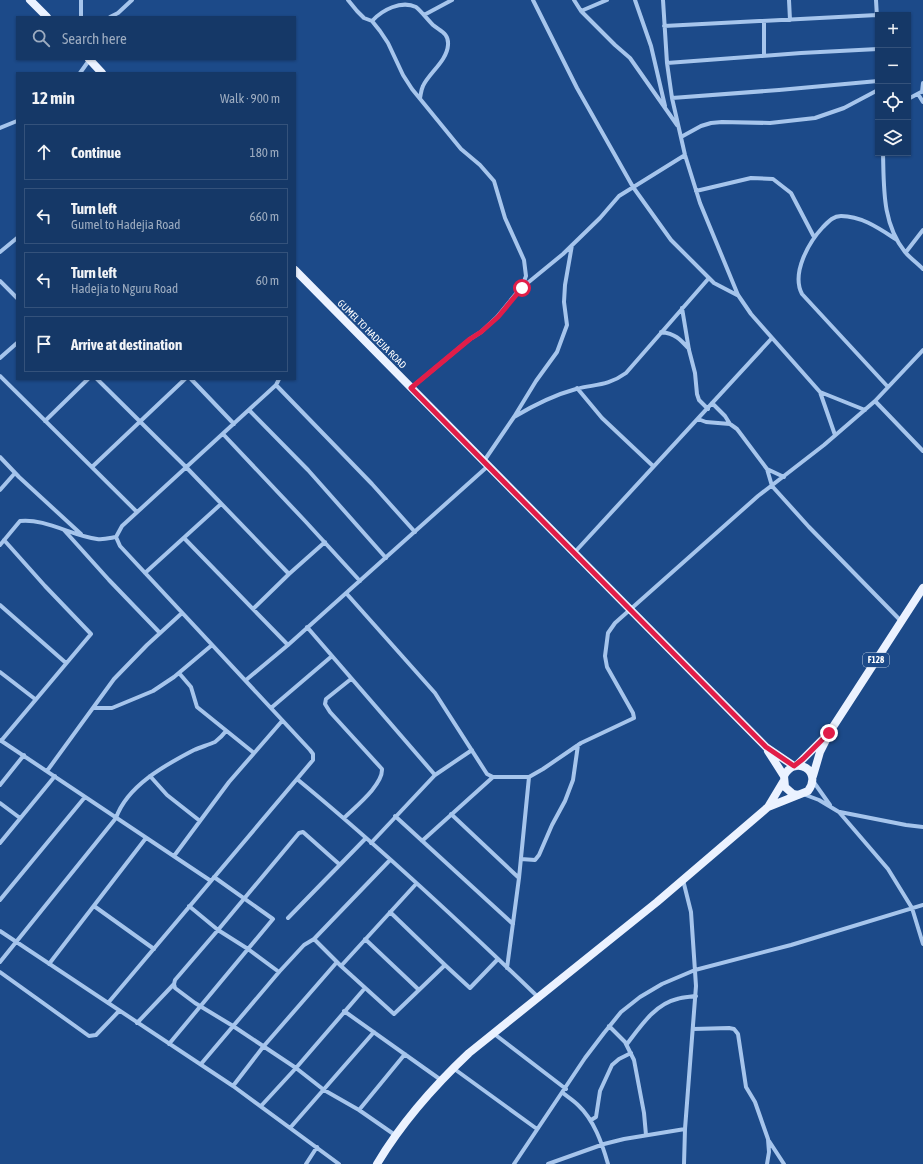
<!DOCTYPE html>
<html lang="en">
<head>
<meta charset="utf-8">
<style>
	:root { --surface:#153867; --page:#1e3f6d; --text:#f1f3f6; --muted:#9dacc0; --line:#34527b }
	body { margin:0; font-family:"Asap Condensed",sans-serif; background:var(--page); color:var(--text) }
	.controls { position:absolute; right:12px; top:12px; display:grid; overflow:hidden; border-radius:0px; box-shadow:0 1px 3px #0004 }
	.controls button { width:36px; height:36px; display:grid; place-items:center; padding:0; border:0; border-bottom:1px solid var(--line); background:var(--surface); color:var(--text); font:20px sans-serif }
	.stop { position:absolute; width:12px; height:12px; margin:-9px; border:3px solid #e11d48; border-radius:50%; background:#fff }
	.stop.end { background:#e11d48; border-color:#fff; box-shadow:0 1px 4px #0008 }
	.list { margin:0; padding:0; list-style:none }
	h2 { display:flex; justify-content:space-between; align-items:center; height:52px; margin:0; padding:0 16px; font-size:17px }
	h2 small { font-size:13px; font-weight:400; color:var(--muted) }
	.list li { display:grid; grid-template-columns:26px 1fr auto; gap:12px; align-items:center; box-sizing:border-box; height:56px; margin:0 8px 8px; padding:0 8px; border:1px solid var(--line); border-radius:0px }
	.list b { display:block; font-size:15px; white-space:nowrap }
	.list p { margin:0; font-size:13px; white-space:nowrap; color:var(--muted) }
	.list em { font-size:13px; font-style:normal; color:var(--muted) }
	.icon { flex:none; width:22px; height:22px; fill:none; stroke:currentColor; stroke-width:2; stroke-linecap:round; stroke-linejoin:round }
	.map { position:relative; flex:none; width:923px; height:1164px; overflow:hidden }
	.search { position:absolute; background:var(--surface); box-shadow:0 1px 3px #0004; left:16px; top:16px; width:280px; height:44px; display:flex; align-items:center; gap:10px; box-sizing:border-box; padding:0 14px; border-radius:0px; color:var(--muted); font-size:15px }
	.panel { position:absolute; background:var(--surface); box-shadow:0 1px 3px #0004; left:16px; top:72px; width:280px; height:308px; border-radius:0px }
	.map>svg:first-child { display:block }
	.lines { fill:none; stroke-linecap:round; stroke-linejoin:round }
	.minor { stroke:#a6c5ec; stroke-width:4 }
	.primary { stroke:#ebf2ff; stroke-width:8 }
	.route { stroke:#e11d48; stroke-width:5 }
	.labels { text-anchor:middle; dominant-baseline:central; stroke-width:3.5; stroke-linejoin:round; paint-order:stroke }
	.shield { fill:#1c4a89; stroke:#bbc9dc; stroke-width:1 }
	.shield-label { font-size:9px; font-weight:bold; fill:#fff }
	.street-label { font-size:10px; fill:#fff; stroke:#1c4a89 }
</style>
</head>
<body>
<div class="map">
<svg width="923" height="1164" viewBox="0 0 923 1164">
	<rect width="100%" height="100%" fill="#1c4a89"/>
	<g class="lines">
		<path class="minor" d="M 348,0 L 357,11 L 364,18 L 372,21 L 380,31 L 388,43 L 403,75 L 412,89 L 461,149 L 480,165 L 494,181 L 505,218 L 524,260 L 526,276 L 522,287
			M 533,0 L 577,88 L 633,187 L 671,240 L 714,283 L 737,295
			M 574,0 L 581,11 L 615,45 L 630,58 L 677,125
			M 635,0 L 651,46 L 665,106
			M 663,0 L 667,63 L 672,98 L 685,155 L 700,203 L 738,295 L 751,314 L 820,392 L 835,435
			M 789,0 L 790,20
			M 876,0 L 878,35
			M 581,11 L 607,0
			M 424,15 L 452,0
			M 81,17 L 81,0
			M 110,17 L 118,13 L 132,0
			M 372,21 C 382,10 401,0 416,7 C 422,12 427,19 433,25 C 440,31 449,33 448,45 C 447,61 429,73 423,86 C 421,90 421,94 420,98
			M 764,21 L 764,56
			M 664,26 L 877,15
			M 667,63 L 801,53 L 878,49
			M 80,73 L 90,59
			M 922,92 L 923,83
			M 918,94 L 923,102
			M 672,98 L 779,90 L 878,81
			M 908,99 L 923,91
			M 0,128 L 17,121
			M 681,137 L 701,126 L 711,123 L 722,122 L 770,123 L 815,118 L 844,108 L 878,90
			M 883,153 C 884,188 882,223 905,252 C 910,258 917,263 923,269
			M 696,191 L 751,178 L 773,179 L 791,193 L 814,237
			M 0,252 L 17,238
			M 906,252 L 923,230
			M 0,281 L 17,298
			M 682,308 L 689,350 L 695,373 L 697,394 L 699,400 L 708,409
			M 661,332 C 676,334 680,339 689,349
			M 0,358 L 17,343
			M 0,376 L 137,512
			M 97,379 L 186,467 L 289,574
			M 191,379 L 234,424
			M 276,385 L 372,484 L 415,532
			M 888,387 L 802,294 C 791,273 809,242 823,227 C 828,222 833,216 841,216 C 862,216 880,229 897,240
			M 411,388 L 470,339 L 481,332 L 497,317 L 519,290 L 563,254 L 600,218 L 619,196 L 685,155
			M 577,388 L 602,418 L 653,466
			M 820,392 L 865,410
			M 875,401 L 923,451
			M 712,403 L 725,416 L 730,424 L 737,429 L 767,469 L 772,486 L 809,527 L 901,621
			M 249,410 L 308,470 L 386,558
			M 514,417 C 534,405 554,395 576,389 C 596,384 608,386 626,373 L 709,278
			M 698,419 L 706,422 L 730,424
			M 45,421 L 88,379
			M 223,434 L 306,522 L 360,581
			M 0,457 L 19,477 L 81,534
			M 484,461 L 514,417 L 536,381 L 557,352 L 567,325 L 564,302 L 565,285 L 572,245
			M 92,467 L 185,379
			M 767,469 L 784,477
			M 0,490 L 15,473
			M 64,530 L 109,580 L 160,633
			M 184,538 L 288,645
			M 0,545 L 20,521 C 44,518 73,536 97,539 C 103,540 110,538 116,537
			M 574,553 L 772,338
			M 145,573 L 221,504
			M 346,593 L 435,693 L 487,774 L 493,777 L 529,777 L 543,769 L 581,743 L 634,718 L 633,713 L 607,667 L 605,656 L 608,633 L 615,623 L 758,496 L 824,445 L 875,401 L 923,350
			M 0,605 L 66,663
			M 253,609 L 289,574 L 325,542
			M 307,627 L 435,775
			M 0,672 L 35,699
			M 179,673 L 191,687 L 197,707 L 254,753
			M 246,680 L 288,645 L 488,466
			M 94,708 L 112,708 L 153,691 L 174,677 L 212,645
			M 271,708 L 332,656
			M 0,740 L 211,881
			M 1,741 L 91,634 L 45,586 L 4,540
			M 47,771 L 114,679 L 147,645 L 182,613
			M 150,776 L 167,795 L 200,821
			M 297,779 C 381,848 460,922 538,997
			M 813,781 L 830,805
			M 0,785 L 24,755
			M 803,794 L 819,800 L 839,812 L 888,869 L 912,908 L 923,944
			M 0,803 L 20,818
			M 840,812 L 906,825 L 923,827
			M 451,814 L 519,878
			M 395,816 L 513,924
			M 344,818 C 355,807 383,785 382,769 L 330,712 L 325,704 L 326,699 L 351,679
			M 422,841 L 493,777
			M 0,843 L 55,776
			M 371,843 L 435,775 L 472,750
			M 174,856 L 229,782 L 282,721
			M 521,859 L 535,860 L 539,855 L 552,825 L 565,801 L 573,780 L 578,745
			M 683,880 L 691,912 L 696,986 L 685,1129 L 684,1164
			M 0,900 L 85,797
			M 94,906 L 154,949
			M 189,906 L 218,930 L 248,949 L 279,972
			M 390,912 L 445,965 L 470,988 L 498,959
			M 288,918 L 366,838
			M 0,931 L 233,1086 L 339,1164
			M 314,939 L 341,966 L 394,1014 L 445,965
			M 365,939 L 419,990
			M 0,962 L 116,818 C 127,786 165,765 194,750 C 201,747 208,745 215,742 C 219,739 223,735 226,731
			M 49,964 L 146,838
			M 341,966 L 416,884
			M 507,968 L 519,878 L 529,777
			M 0,972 L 89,1036 L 96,1035 L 119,1011
			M 174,984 L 175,988 L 195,1003 L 233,1026 L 296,1068 L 324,1090 L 359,1110 L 395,1135
			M 108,1003 L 313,760 L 313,754 L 310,750 L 120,546 L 116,537 L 122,526 L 276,385 L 279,379
			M 344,1011 L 441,1080
			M 137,1023 L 174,984 L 175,980 L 218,930 L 299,833 L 303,832 L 339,864
			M 609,1026 L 625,1042 L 634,1060 L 644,1113 L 646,1135
			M 693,1029 L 729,1028 L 734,1029 L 738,1034 L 746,1087 L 755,1102 L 768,1139 L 769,1152 L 767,1164
			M 493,1033 L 566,1089
			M 169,1044 L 273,919 L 214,877
			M 627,1044 C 640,1027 655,1004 677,999 C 683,997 690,997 696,996
			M 201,1064 L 279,972 L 304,945 L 314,939 L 390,860
			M 453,1068 L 537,1129
			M 233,1086 L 263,1047 L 337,962
			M 563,1093 C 568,1097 573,1100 578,1105 C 594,1120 602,1143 608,1164
			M 261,1106 L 296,1068 L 365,988
			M 359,1110 L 405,1054
			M 591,1120 L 596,1117 L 600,1091 L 612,1065 L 619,1059 L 631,1053
			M 290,1128 L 374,1032
			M 769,1141 L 784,1164
			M 306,1164 L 317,1147
			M 514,1164 L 585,1058 L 604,1033 L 621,1012 L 640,997 L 662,984 L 695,970 L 791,945 L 923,905
			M 548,1164 L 604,1144 L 624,1139 L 685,1129"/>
		<path class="primary" d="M 30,0 L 47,17
			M 89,59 L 102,73
			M 295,270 L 766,747 L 794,766
			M 768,751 L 784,776
			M 796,766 L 829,733 L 923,588
			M 813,776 L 820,752 L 827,738
			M 768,807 L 783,782
			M 377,1164 C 402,1122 434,1086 469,1053 L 657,902 L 768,807 L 808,791 C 823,771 795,754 784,776 L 785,787 L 793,794 L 798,795"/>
	</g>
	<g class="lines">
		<path class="route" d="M 522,288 L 498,317 L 481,332 L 470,339 L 411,388 L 766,747 L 794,766 L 803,759 L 829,733"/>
	</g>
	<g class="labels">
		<rect class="shield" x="863" y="653" width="26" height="14" rx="3"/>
		<g class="shield-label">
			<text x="876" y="660">F128</text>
		</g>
		<g class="street-label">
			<text transform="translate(372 334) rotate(45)">GUMEL TO HADEJIA ROAD</text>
		</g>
	</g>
</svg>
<div class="controls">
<button>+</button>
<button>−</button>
<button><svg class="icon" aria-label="locate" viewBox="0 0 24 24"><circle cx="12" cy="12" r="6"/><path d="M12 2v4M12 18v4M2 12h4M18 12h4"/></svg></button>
<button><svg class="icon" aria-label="layers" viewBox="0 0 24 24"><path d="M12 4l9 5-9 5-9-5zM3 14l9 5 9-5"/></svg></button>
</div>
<div class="stop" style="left:522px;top:288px"></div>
<div class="stop end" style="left:829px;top:733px"></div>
<div class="search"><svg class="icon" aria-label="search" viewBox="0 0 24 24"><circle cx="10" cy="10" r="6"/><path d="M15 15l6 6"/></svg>Search here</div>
<section class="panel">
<h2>12 min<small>Walk · 900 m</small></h2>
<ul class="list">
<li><svg class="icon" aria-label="ahead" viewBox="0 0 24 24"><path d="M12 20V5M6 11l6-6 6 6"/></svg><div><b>Continue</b></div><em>180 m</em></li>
<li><svg class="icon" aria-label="left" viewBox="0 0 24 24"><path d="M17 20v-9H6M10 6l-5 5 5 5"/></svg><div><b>Turn left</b><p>Gumel to Hadejia Road</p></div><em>660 m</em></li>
<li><svg class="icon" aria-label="left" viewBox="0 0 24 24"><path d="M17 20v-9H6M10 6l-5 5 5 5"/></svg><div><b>Turn left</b><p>Hadejia to Nguru Road</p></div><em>60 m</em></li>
<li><svg class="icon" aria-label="arrive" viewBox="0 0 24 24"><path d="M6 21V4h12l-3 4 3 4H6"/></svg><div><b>Arrive at destination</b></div></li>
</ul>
</section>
</div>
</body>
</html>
